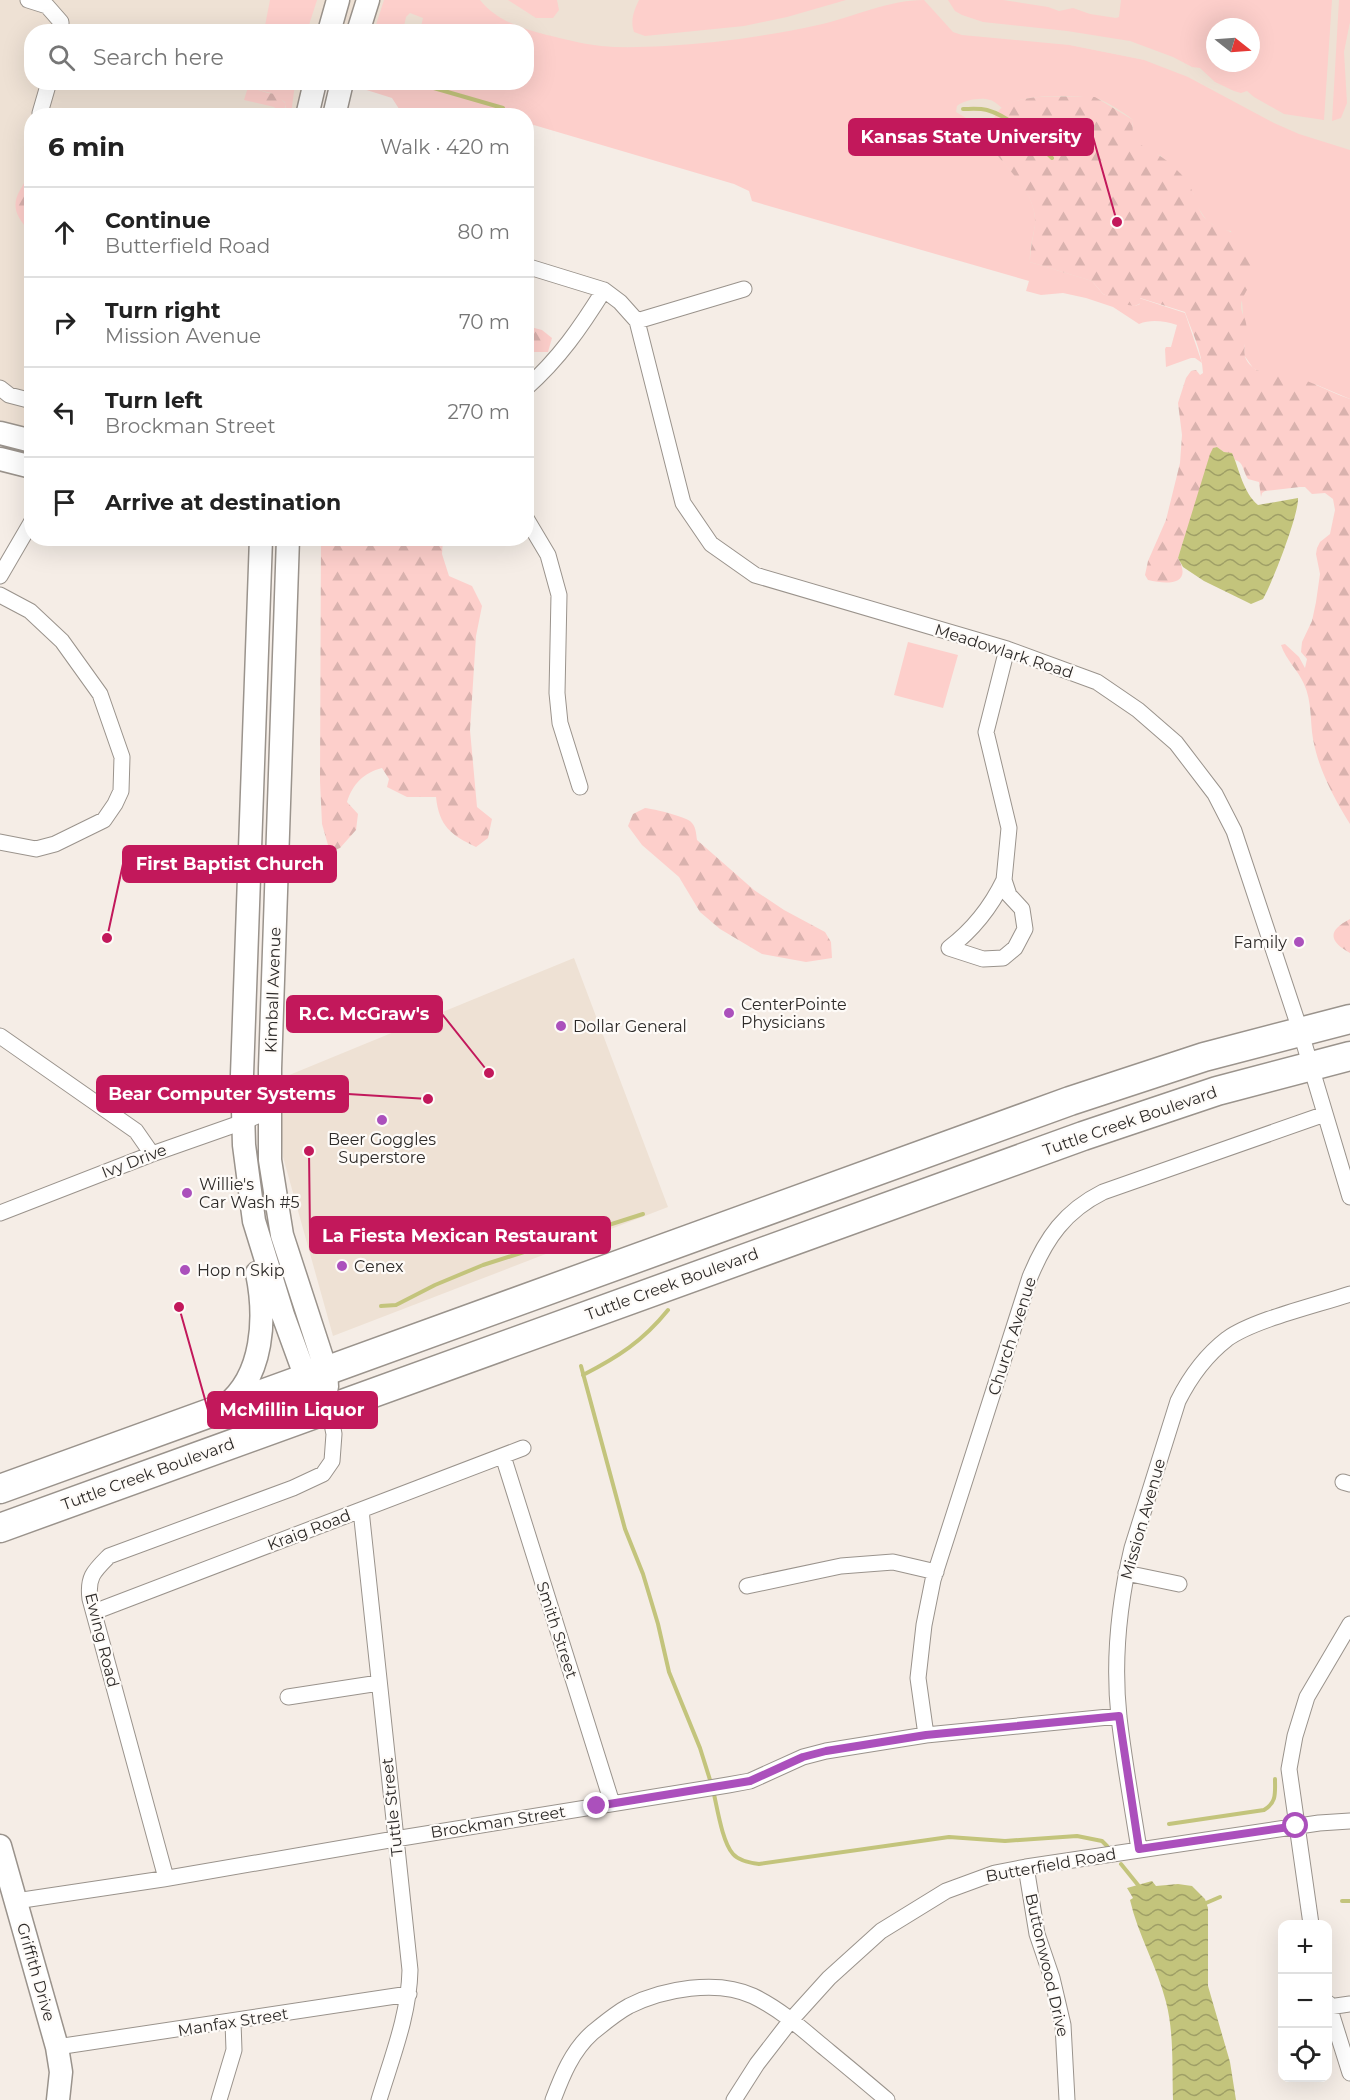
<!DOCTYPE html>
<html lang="en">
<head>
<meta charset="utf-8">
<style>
	:root { --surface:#fff; --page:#f2f2f2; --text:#222; --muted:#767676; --line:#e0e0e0 }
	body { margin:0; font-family:Montserrat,sans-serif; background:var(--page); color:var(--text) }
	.controls { position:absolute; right:18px; bottom:18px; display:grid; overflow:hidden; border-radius:12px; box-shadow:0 6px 24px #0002 }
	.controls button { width:54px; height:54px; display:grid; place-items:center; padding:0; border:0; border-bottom:2px solid var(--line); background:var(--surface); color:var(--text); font:30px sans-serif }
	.compass { position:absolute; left:1206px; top:18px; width:54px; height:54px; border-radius:50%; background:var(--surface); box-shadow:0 6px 24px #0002; rotate:107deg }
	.stop { position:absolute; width:18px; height:18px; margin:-14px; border:4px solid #ab50bc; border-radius:50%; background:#fff }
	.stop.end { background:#ab50bc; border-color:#fff; box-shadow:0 2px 6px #0008 }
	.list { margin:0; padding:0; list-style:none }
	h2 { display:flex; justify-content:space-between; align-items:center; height:78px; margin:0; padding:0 24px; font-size:26px }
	h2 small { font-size:20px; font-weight:400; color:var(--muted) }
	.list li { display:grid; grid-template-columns:39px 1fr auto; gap:18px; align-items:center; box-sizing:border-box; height:90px; padding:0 24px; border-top:2px solid var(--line) }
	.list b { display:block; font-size:22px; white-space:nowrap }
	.list p { margin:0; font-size:20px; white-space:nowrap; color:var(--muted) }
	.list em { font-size:20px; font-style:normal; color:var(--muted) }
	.icon { flex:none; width:33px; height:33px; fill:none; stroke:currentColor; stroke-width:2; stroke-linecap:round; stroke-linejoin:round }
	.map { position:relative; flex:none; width:1350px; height:2100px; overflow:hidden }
	.search { position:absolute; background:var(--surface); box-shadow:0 6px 24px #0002; left:24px; top:24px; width:510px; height:66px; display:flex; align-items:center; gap:15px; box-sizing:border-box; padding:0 21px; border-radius:24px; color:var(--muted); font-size:22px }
	.panel { position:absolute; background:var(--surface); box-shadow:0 6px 24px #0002; left:24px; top:108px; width:510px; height:438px; border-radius:24px }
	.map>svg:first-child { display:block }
	.built { fill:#eee1d4; fill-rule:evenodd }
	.green { fill:#fdcfcb; fill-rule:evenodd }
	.forest { fill:url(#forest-firs) }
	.water { fill:url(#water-waves) }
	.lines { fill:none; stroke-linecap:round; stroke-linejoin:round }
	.stream { stroke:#c3c47c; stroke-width:4 }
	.street-casing { stroke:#9a938c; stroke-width:17 }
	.secondary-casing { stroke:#9a938c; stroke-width:25 }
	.highway-casing { stroke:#9a938c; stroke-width:31 }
	.street { stroke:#fff; stroke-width:15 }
	.secondary { stroke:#fff; stroke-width:22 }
	.highway { stroke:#fff; stroke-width:28 }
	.route { stroke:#ab50bc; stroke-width:8 }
	.poi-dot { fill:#ab50bc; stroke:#fefbf8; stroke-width:2 }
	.labels { text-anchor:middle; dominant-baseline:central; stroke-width:4.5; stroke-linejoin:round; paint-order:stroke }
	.street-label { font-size:16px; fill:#2e2b29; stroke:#fefbf8 }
	.poi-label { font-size:16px; fill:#2e2b29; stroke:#fefbf8; text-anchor:start }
	.leader { fill:none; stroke:#c2185b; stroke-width:2 }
	.callout-dot { fill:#c2185b; stroke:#fefbf8; stroke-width:2 }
	.callout { fill:#c2185b; stroke:#c2185b; stroke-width:2 }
	.callout-label { font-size:18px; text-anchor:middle; font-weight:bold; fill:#fff }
</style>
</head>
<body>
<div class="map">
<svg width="1350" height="2100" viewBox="0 0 1350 2100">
	<defs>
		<pattern id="forest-firs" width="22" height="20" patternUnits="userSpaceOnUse" patternTransform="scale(1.5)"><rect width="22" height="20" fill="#fdcfcb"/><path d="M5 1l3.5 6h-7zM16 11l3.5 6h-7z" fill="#d9b2ae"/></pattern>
		<pattern id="water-waves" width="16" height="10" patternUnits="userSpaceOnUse" patternTransform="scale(1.5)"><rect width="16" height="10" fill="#c3c47c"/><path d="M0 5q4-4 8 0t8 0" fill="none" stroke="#9f9f66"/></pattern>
	</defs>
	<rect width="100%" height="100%" fill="#f5ede6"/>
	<path class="built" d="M 0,0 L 1350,0 L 1350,358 L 526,116 L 526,32 L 32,32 L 32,82 L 304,83 L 299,115 L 32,116 L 31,431 L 0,424 ZM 1215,27 L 1251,27 L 1251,63 L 1215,63 Z
		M 574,958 L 668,1207 L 333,1336 L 283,1157 L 280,1098 L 282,1078 Z"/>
	<path class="green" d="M 270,0 L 317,0 L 307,31 L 264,31 Z
		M 384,0 L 480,0 C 497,21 521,28 547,35 C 565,39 582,44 601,46 C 622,48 643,47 665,46 C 716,43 768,36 818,25 C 854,17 888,0 924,0 L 953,32 L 962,35 L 1069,45 L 1144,60 L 1188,77 L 1274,123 L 1299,134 L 1350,150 L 1350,399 L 1317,385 L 1268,372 L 1262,373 L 1253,368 L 1244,355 L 1245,338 L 1242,301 L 1231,231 L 1222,230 L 1207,221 L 1197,206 L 1193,193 L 1161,156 L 1148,151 L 1138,143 L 1132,135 L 1133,120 C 1128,115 1104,100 1098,99 C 1075,95 1020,93 1002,108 C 999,106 995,101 990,100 C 981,97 964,100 957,106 L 956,112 L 971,121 L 993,120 L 993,129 L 1001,147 L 998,156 C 1015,176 1037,197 1035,225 C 1033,237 1029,250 1030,262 L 1092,281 L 1103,294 L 1135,306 L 1140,304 L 1139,298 L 1185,313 L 1202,363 L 1195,358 L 1191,358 L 1166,367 L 1165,349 L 1166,347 L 1171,347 L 1177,325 C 1164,321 1151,319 1139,324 L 1113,307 L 1086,298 L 1063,293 L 1041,295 L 1026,291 L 1029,281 L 752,201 L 749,191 L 734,184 L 527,123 L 526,116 L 403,115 L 392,98 L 357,87 L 358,82 L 526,82 L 526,32 L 420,31 L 423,18 L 410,13 L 406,17 L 404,26 L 417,31 L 374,31 Z
		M 508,0 L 557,0 L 559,10 L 553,18 L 536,18 Z
		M 639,0 L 846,0 L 787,17 L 744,26 L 645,36 L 634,32 C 630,21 634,10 639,0 Z
		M 948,0 L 1003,0 L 1048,7 L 1059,11 L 1073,8 L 1090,14 L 1116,18 L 1119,17 L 1121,0 L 1332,0 L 1324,120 L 1284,114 L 1254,97 L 1247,91 L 1241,93 L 1234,91 L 1215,82 L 1200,68 L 1192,67 L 1173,57 L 1130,41 L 1067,31 L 983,22 L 962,15 L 955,11 ZM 1215,27 L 1251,27 L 1251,63 L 1215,63 Z
		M 1339,0 L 1350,0 L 1350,22 L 1344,52 L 1347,103 L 1341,118 L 1332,121 Z
		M 256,83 L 295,83 L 291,115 L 283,115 L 286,107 L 285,102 L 271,93 L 255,89 Z
		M 908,642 L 958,655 L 943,708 L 894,695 Z"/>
	<path class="forest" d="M 248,87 L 268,93 L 276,94 L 286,104 L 283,115 L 280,115 L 280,111 L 274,107 L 244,100 Z
		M 1095,97 L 1133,120 C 1130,145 1143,145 1160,156 C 1167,160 1175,168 1181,174 C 1185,179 1191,187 1193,193 C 1198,203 1198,213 1208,221 C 1217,229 1231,229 1239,238 C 1250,249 1256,270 1250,284 C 1247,291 1241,298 1241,306 C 1241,313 1245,317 1246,323 C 1250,341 1235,355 1255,369 C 1263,374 1269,371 1277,372 C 1303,376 1326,391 1350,399 L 1350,824 C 1334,798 1319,771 1313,739 C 1310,721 1312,701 1304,684 C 1298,670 1286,660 1281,645 L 1285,644 L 1299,657 L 1305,668 L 1307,659 L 1301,652 L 1302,642 L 1312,621 L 1316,602 L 1320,574 L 1316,554 L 1317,548 L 1320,542 L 1330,534 L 1335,510 L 1333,499 L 1325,493 L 1312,494 L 1305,487 L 1300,487 L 1265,491 L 1262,493 L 1261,497 L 1259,482 L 1248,479 C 1243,472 1244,462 1235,460 L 1232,454 L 1224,452 L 1217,447 L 1214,448 L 1178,558 C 1193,585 1168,585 1148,580 L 1145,575 L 1148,561 L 1166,520 L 1180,463 L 1182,435 L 1178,403 L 1186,378 L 1191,371 L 1196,370 L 1200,375 L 1203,373 C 1202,351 1192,332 1185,312 L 1140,298 L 1141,303 L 1135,306 L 1128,305 L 1103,294 L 1092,281 L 1030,262 C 1030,250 1033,237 1035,225 C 1037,197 1014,176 998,156 L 1001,147 L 993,138 C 993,130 992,121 996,114 C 1012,90 1069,98 1095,97 Z
		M 31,172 L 31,233 C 6,206 15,198 31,172 Z
		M 527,326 L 542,330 L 552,338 L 548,352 L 527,352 Z
		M 321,539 L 443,539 L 442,554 L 449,576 L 472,586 L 482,606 L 476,636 L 470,730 L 477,807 L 492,819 L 488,838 L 476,847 C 451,835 439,826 436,797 L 407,797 L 387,787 L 389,779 L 382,768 C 364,773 353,783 347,802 L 358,814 L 356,830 L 340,848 L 330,852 L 322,824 L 320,781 Z
		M 645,808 C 655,809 682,816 690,821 C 696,826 696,833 697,840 L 754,890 L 784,910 L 825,932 L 831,942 L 832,958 L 806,962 L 762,954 L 720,929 L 700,912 L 679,877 L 642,845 L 628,826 L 633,814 Z
		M 1350,919 L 1350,953 C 1329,941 1327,931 1350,919 Z"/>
	<path class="water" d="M 1217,447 L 1224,452 L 1232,453 C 1240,471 1243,492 1258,505 L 1298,498 C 1299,514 1272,584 1263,599 L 1251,604 L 1204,581 L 1183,567 L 1178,558 L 1210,454 L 1213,448 Z
		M 1152,1881 L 1156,1886 L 1178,1884 L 1192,1886 L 1205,1899 L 1208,1908 L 1208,1986 L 1230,2062 L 1236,2100 L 1173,2100 C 1172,2068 1174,2032 1166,2002 C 1157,1966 1138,1935 1130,1900 L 1133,1898 L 1127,1888 Z"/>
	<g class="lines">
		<path class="stream" d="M 413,82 L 503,108
			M 963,109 C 970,109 979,108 987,110 C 1012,117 1033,140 1052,158
			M 381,1306 L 396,1305 L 435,1285 L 483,1265 L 643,1214
			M 581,1366 L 625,1529 L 643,1574 L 658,1624 L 669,1672 L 700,1748 L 711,1783
			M 583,1375 C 618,1357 643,1341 668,1310
			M 713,1790 C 717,1806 722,1842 733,1854 C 739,1861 751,1863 759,1864 L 949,1837 L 1005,1841 L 1077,1836 L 1102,1841 L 1107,1846
			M 1169,1824 L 1264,1810 C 1277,1802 1275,1793 1275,1779
			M 1121,1864 L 1138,1885
			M 1342,1901 L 1350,1901
			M 1206,1903 L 1220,1897"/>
		<defs>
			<path id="street" d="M 28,0 L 47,6 L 61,22 L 61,32
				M 49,116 L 40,113 L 49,82
				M 526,266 L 604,290 L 620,302 L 637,321 L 744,289
				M 637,321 L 683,503 L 711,544 L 755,575 L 1007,649 L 1097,682 L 1138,710 L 1176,743 L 1215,794 L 1234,831 L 1300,1030 L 1350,1197
				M 0,388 L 9,395 L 32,401
				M 526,388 C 559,359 581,327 604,290
				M 526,518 L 548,555 L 559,595 L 557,693 L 560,723 L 580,787
				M 0,576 L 32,521
				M 0,595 L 30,611 L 62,641 L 100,694 L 122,757 L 121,791 L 115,804 L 104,820 L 55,844 L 36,849 L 0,842
				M 1004,880 C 991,907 974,929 949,948 L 983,959 L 1003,958 L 1015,948 L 1025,929 L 1022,909 L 1009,895 L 1004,880 L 1009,828 L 986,732 L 1007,649
				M 0,1036 L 136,1131 L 152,1154
				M 0,1213 L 152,1154 L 243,1122 L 269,1111
				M 503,1456 L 612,1803
				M 1343,1482 L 1350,1484
				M 361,1510 L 410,1970 C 409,2015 392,2057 379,2100
				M 1126,1573 L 1179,1584
				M 747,1586 L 841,1566 L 893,1562 L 936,1572
				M 94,1612 L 523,1448
				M 288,1697 L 379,1683
				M 926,1735 L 918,1678 L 924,1625 L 933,1580 L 1030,1277 C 1046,1238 1065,1211 1103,1192 L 1325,1114
				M 1139,1849 C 1132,1805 1124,1761 1119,1717 C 1113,1661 1119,1603 1132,1548 L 1178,1401 C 1190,1377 1205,1356 1227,1339 C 1253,1320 1317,1305 1350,1294
				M 1026,1867 L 1037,1934 L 1052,1978 L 1063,2025 L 1067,2100
				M 166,1878 L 90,1599 C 87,1577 94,1571 109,1556 L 293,1488 L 323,1474 L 332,1461 L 334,1434 L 329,1409
				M 16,1901 L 163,1879 L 395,1839 L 728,1785 L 750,1781 L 803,1757 L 826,1751 L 926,1735 L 1119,1716
				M 1311,1924 L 1289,1769 L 1295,1736 L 1307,1697 L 1350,1624
				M 1328,2003 L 1350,2073
				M 1329,2007 L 1350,2004
				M 57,2047 L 409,1994
				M 219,2100 L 234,2050 L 233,2022
				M 553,2100 C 562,2076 572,2051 592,2033 C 603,2024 616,2013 629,2006 C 663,1989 717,1979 753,1996 C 778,2008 799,2026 820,2044 C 843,2063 865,2081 887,2100
				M 734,2100 L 757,2064 L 791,2020 L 829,1978 L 881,1931 L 946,1891 L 995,1873 L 1026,1867 L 1319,1823 L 1350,1821"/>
			<path id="secondary" d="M 329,32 L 338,0
				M 358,32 L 368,0
				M 307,116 L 315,82
				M 334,116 L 342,82
				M 0,433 L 32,441
				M 0,459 L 32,467
				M 261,538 L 242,1075 L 244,1145 L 254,1221 L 283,1315 L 306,1378 L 329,1409
				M 288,538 L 270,1069 L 270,1160 L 282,1235 L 326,1370 L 327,1387
				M 225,1406 C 264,1376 266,1317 257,1273
				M 0,1846 L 57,2047 L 61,2072 L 58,2100"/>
			<path id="highway" d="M 0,1489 L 1070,1101 L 1204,1057 L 1350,1019
				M 0,1528 L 1083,1136 L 1217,1091 L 1350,1056"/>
		</defs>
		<use href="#street" class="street-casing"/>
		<use href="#secondary" class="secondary-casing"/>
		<use href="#highway" class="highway-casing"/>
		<use href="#street" class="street"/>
		<use href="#secondary" class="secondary"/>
		<use href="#highway" class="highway"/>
	</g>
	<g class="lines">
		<path class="route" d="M 597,1806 L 750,1781 L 803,1757 L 826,1751 L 926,1735 L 1119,1716 L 1139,1849 L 1296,1826"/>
	</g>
	<g class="poi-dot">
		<circle cx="1299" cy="942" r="6"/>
		<circle cx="729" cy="1013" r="6"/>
		<circle cx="561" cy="1026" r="6"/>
		<circle cx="382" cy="1120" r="6"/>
		<circle cx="187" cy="1193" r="6"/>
		<circle cx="342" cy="1266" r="6"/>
		<circle cx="185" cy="1270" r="6"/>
	</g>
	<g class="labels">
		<g class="street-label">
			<text transform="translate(1004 651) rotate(18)">Meadowlark Road</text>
			<text transform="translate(273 990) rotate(-88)">Kimball Avenue</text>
			<text transform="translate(1130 1121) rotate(-19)">Tuttle Creek Boulevard</text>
			<text transform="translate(134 1161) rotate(-21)">Ivy Drive</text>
			<text transform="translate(672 1284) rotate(-20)">Tuttle Creek Boulevard</text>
			<text transform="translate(1012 1336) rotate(-72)">Church Avenue</text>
			<text transform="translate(148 1474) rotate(-20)">Tuttle Creek Boulevard</text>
			<text transform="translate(1143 1519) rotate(-74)">Mission Avenue</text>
			<text transform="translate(309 1530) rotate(-21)">Kraig Road</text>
			<text transform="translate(557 1630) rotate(72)">Smith Street</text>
			<text transform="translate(102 1640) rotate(76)">Ewing Road</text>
			<text transform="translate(392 1807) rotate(-96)">Tuttle Street</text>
			<text transform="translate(498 1822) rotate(-9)">Brockman Street</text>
			<text transform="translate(1051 1865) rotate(-10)">Butterfield Road</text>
			<text transform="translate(1047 1965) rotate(77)">Buttonwood Drive</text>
			<text transform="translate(36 1972) rotate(74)">Griffith Drive</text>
			<text transform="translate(233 2022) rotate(-9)">Manfax Street</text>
		</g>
		<g class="poi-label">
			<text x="1287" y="942" text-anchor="end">Family</text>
			<text x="741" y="1004">CenterPointe<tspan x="741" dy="18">Physicians</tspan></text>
			<text x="573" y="1026">Dollar General</text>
			<text x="382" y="1139" text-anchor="middle">Beer Goggles<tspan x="382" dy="18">Superstore</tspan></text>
			<text x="199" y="1184">Willie's<tspan x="199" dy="18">Car Wash #5</tspan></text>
			<text x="354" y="1266">Cenex</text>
			<text x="197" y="1270">Hop n Skip</text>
		</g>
	</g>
	<path class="leader" d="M1117 222L1093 137M107 938L123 864M489 1073L442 1014M428 1099L348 1094M309 1151L310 1235M179 1307L208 1410"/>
	<g class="callout-dot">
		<circle cx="1117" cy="222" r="6"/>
		<circle cx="107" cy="938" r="6"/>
		<circle cx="489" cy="1073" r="6"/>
		<circle cx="428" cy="1099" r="6"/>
		<circle cx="309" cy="1151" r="6"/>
		<circle cx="179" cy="1307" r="6"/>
	</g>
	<g class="callout">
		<rect x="849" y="119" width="244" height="36" rx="6"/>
		<rect x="123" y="846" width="213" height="36" rx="6"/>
		<rect x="287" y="996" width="155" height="36" rx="6"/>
		<rect x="97" y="1076" width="251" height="36" rx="6"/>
		<rect x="310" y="1217" width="300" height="36" rx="6"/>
		<rect x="208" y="1392" width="169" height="36" rx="6"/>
	</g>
	<g class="callout-label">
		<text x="971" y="143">Kansas State University</text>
		<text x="230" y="870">First Baptist Church</text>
		<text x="364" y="1020">R.C. McGraw's</text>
		<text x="222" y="1100">Bear Computer Systems</text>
		<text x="460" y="1242">La Fiesta Mexican Restaurant</text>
		<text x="292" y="1416">McMillin Liquor</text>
	</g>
</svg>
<div class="controls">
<button>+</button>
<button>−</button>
<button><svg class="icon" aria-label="locate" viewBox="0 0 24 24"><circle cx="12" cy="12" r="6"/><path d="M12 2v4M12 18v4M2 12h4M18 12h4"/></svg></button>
</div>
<svg class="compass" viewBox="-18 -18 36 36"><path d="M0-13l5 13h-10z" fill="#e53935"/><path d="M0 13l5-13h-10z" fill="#767676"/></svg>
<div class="stop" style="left:1296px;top:1826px"></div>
<div class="stop end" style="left:597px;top:1806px"></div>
<div class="search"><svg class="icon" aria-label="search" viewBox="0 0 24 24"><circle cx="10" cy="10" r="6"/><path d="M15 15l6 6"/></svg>Search here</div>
<section class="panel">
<h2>6 min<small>Walk · 420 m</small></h2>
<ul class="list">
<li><svg class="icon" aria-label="ahead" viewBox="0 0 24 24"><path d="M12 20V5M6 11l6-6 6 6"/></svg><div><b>Continue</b><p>Butterfield Road</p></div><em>80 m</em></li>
<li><svg class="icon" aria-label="right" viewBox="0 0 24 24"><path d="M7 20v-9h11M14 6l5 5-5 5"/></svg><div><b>Turn right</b><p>Mission Avenue</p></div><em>70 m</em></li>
<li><svg class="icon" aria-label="left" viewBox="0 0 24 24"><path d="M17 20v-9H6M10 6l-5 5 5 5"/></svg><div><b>Turn left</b><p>Brockman Street</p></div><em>270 m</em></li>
<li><svg class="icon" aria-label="arrive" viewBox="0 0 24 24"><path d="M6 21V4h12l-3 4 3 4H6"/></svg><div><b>Arrive at destination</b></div></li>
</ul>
</section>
</div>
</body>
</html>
